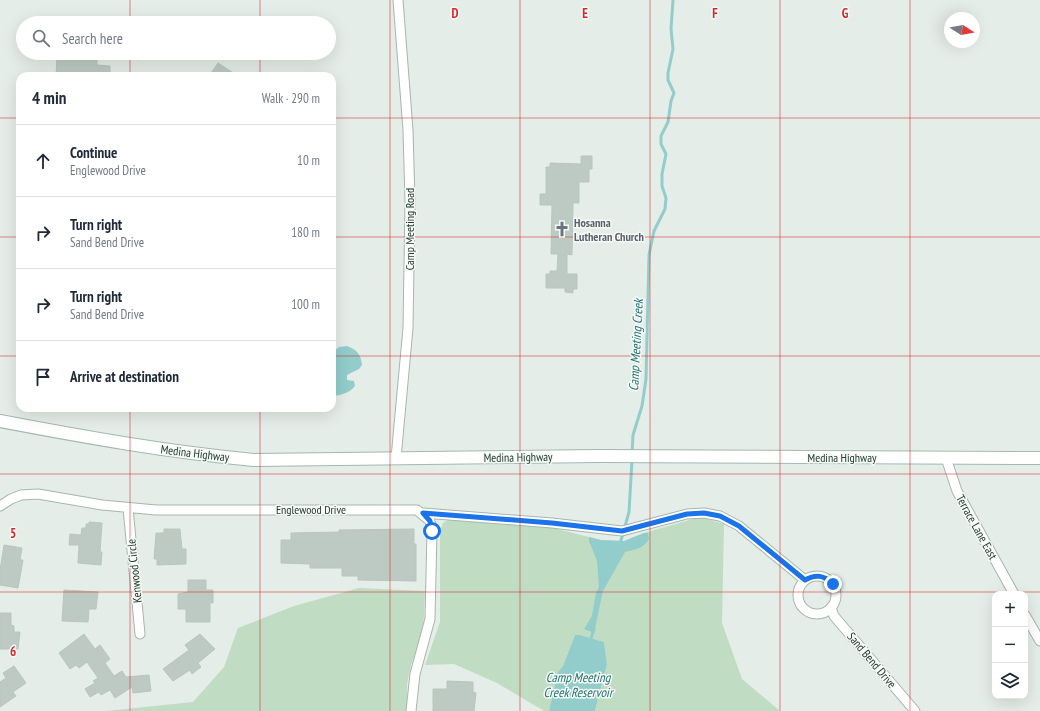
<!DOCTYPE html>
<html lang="en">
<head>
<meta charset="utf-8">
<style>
	:root { --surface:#fff; --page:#f2f2f3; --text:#1f2937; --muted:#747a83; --line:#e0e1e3 }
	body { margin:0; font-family:"PT Sans Narrow",sans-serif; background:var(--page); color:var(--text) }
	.controls { position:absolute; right:12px; bottom:12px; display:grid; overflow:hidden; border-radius:8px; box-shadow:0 4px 16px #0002 }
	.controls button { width:36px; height:36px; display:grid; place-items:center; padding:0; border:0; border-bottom:1px solid var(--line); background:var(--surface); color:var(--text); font:20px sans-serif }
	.compass { position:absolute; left:944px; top:12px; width:36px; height:36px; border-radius:50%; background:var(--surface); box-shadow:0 4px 16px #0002; rotate:101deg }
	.stop { position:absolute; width:12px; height:12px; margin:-9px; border:3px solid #1a73e8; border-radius:50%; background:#fff }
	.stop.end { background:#1a73e8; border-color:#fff; box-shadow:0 1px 4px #0008 }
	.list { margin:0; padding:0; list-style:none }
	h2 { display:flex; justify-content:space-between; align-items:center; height:52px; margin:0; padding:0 16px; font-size:17px }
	h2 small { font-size:13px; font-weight:400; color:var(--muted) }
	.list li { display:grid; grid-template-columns:26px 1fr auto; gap:12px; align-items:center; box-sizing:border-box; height:72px; padding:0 16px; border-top:1px solid var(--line) }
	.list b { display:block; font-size:15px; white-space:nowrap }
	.list p { margin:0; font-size:13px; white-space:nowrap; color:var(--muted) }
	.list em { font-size:13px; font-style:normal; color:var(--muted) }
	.icon { flex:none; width:22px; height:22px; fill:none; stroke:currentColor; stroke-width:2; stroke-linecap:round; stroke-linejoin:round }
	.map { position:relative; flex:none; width:1040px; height:711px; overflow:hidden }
	.search { position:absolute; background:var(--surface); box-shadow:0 4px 16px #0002; left:16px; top:16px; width:320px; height:44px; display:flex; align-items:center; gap:10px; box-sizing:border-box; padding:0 14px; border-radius:22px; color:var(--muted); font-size:15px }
	.panel { position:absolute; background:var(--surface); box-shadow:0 4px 16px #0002; left:16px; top:72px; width:320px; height:340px; border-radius:12px }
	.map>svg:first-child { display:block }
	.green { fill:#c0dcc2 }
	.water { fill:#92cdcb }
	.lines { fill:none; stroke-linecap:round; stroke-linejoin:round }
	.stream { stroke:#92cdcb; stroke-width:3 }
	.building { fill:#bdcac3; stroke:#b8c6bd }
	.minor-casing { stroke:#a8b5ae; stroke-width:11 }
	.secondary-casing { stroke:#a4b8ad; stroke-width:14 }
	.minor { stroke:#fff; stroke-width:9 }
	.secondary { stroke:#fff; stroke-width:12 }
	.route { stroke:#1a73e8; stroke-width:5 }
	.grid { fill:none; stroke:#d62828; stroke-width:1; stroke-opacity:0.55 }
	.labels { text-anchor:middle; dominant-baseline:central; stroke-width:3; stroke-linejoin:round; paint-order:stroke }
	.worship-label { font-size:12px; font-weight:bold; fill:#5b616d; stroke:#f5f9f6; text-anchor:start }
	.street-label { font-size:12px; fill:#253d32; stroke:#f5f9f6 }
	.water-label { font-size:13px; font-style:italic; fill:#247473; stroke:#f5f9f6 }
	.grid-label { font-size:13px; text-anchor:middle; font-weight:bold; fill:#d62828; stroke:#f5f9f6; stroke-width:3; stroke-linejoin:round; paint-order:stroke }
</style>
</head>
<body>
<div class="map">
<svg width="1040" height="711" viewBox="0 0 1040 711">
	<rect width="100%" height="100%" fill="#e5ede8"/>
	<path class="green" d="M 700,517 L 724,524 L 722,623 L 742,679 L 780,711 L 595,711 L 607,664 L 604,642 L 580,635 L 575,635 L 563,666 L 558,672 L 549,711 L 544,711 L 497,683 L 454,664 L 425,665 L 440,622 L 440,531 L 443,523 L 448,520 L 553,528 L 601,540 L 624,541 L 644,533 Z
		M 359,588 L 425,591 L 423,634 L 411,665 L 407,684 L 407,711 L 106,711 L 193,702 L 224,667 L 238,628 L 294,606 Z"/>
	<path class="water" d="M 347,346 C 357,350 361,354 362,365 L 359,369 L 347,375 L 347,380 L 354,381 L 355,386 C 349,393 342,395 333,396 L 332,353 L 339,347 Z
		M 644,533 L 648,533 L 649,539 C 643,549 636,549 625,552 L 603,591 L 594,633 L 584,629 L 592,616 L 596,593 L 599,587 L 597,561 L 589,541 L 589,537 L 601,540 L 624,541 Z
		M 575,635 L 580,635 L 604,642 L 607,664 L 595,711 L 549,711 L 558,672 L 563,666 Z"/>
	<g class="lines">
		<path class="stream" d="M 632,454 L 633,435 L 642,406 L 646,379 L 649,255 L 654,231 L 665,209 L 666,198 L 662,186 L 662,174 L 666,154 L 661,144 L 661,136 L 668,122 L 671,101 L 674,93 L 668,80 L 668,73 L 673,49 L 671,29 L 673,0
			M 620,544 L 629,512 L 632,460
			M 590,641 L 594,629"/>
	</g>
	<path class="building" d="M 57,56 L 97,56 L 97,65 L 110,66 L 110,76 L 56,76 Z
		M 218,63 L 238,76 L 209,76 Z
		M 581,156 L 592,156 L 592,169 L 589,169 L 589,182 L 579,182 L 579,203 L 573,203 L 572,255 L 567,254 L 567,274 L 577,274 L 577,289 L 573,289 L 573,293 L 565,292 L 565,288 L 546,288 L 546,274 L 550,274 L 550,271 L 557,271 L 558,254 L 551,254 L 552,205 L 540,205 L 540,194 L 546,194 L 546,167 L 550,167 L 550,163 L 581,164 Z
		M 89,522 L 102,523 L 100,552 L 102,552 L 101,565 L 78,563 L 79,545 L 69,545 L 70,534 L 81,535 L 82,528 L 86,528 L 86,524 L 89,524 Z
		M 164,529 L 180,529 L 182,549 L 186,549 L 186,564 L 157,565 L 157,559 L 154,559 L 156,533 L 164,533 Z
		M 414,529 L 414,544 L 416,544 L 416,581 L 358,580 L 358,576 L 342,576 L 342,568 L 310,568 L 310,564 L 281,563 L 281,540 L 291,540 L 291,533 L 339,532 L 339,530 Z
		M 4,545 L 22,548 L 20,560 L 23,560 L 18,588 L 0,585 L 0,570 Z
		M 188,580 L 206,580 L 206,590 L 213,590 L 213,603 L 210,603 L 210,622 L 186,622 L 186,609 L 178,609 L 178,594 L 188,592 Z
		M 64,590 L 98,592 L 96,609 L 89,609 L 88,622 L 62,621 Z
		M 0,613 L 11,613 L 11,625 L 14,626 L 14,632 L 20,632 L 18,649 L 0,649 Z
		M 84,634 L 95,649 L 100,645 L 110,659 L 105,663 L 114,676 L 122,671 L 126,677 L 149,675 L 151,691 L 133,693 L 132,687 L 115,698 L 110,690 L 101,695 L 99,692 L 90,697 L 85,689 L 95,683 L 93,681 L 98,678 L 87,662 L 79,668 L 76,665 L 70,669 L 59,653 Z
		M 200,634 L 215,649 L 198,663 L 201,667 L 192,674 L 190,670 L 173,681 L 163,669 L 189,650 L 185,645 Z
		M 14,666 L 26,683 L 13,692 L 16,696 L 0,707 L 0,682 L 6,678 L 3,673 Z
		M 447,681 L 473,682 L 473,692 L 476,693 L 474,711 L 433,711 L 433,689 L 447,689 Z"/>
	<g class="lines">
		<defs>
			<path id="minor" d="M 396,458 L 408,328 L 410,202 L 408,130 L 398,0
				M 946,458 L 957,491 L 1014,594
				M 0,506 L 11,499 L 21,495 L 38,494 L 102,505 L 156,510 L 417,510 L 430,521 L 432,531 L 430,619 L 415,674 L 411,711
				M 128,508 L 140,634
				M 423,513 L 552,523 L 622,531 L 687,514 L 704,513 L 720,516 L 739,526 L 805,580
				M798 595a19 19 0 1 1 38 0a19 19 0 1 1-38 0Z
				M 831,608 L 834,616 L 915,711
				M 1025,615 L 1040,641"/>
			<path id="secondary" d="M 0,421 C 84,437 168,452 254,460 L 601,456 L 1040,458"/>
		</defs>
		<use href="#minor" class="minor-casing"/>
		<use href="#secondary" class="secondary-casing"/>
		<use href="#minor" class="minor"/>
		<use href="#secondary" class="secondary"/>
	</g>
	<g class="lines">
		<path class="route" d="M 432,531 L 430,521 L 423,513 L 552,523 L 622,531 L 687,514 L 704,513 L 720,516 L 739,526 L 805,580 C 816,574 824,575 833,584"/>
	</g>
	<path class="grid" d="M 130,0 L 130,23M 260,0 L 260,23M 390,0 L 390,711M 520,0 L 520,711M 650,0 L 650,711M 780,0 L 780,711M 910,0 L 910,711M 130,53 L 130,76M 260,53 L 260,76M 0,118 L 20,118M 332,118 L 1040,118M 0,237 L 20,237M 332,237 L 1040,237M 0,356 L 20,356M 332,356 L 1040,356M 130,408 L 130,711M 260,408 L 260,711M 0,474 L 1040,474M 0,592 L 1040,592"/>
	<defs>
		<symbol id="church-bare" viewBox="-9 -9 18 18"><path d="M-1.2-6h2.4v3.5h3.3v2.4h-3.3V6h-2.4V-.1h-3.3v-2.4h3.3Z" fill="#6b7280" stroke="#f5f9f6" stroke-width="2.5" paint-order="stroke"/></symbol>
	</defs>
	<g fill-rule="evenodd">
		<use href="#church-bare" x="551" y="218" width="22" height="22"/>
	</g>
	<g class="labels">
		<g class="worship-label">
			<text x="574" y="222">Hosanna<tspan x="574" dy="14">Lutheran Church</tspan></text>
		</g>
		<g class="street-label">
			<text transform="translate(409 229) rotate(-90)">Camp Meeting Road</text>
			<text transform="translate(195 453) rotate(7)">Medina Highway</text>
			<text transform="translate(518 457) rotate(-1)">Medina Highway</text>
			<text x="842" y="457">Medina Highway</text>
			<text x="311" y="509">Englewood Drive</text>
			<text transform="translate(977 527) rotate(61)">Terrace Lane East</text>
			<text transform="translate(134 571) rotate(-96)">Kenwood Circle</text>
			<text transform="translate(872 660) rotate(50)">Sand Bend Drive</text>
		</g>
		<g class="water-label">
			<text transform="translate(636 345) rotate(-87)">Camp Meeting Creek</text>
			<text x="578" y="677">Camp Meeting<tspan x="578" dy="15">Creek Reservoir</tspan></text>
		</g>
	</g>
	<g class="grid-label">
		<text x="455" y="18">D</text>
		<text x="585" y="18">E</text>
		<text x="715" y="18">F</text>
		<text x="845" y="18">G</text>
		<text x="13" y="538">5</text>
		<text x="13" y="656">6</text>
	</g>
</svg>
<div class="controls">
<button>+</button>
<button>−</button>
<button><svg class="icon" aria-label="layers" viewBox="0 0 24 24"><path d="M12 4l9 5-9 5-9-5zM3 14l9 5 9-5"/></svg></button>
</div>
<svg class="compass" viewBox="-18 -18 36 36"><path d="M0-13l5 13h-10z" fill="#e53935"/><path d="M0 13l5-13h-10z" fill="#747a83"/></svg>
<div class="stop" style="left:432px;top:531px"></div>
<div class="stop end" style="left:833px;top:584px"></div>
<div class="search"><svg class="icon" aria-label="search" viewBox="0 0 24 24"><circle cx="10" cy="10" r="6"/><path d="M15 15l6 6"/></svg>Search here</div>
<section class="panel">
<h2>4 min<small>Walk · 290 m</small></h2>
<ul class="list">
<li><svg class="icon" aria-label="ahead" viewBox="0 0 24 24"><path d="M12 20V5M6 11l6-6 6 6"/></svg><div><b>Continue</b><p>Englewood Drive</p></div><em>10 m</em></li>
<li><svg class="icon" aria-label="right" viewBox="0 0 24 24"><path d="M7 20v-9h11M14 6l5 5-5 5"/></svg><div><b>Turn right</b><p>Sand Bend Drive</p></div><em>180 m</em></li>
<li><svg class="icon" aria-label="right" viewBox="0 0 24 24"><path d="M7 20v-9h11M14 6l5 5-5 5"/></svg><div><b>Turn right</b><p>Sand Bend Drive</p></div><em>100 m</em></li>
<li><svg class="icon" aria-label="arrive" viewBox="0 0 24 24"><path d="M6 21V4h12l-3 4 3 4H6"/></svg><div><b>Arrive at destination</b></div></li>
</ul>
</section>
</div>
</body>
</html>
